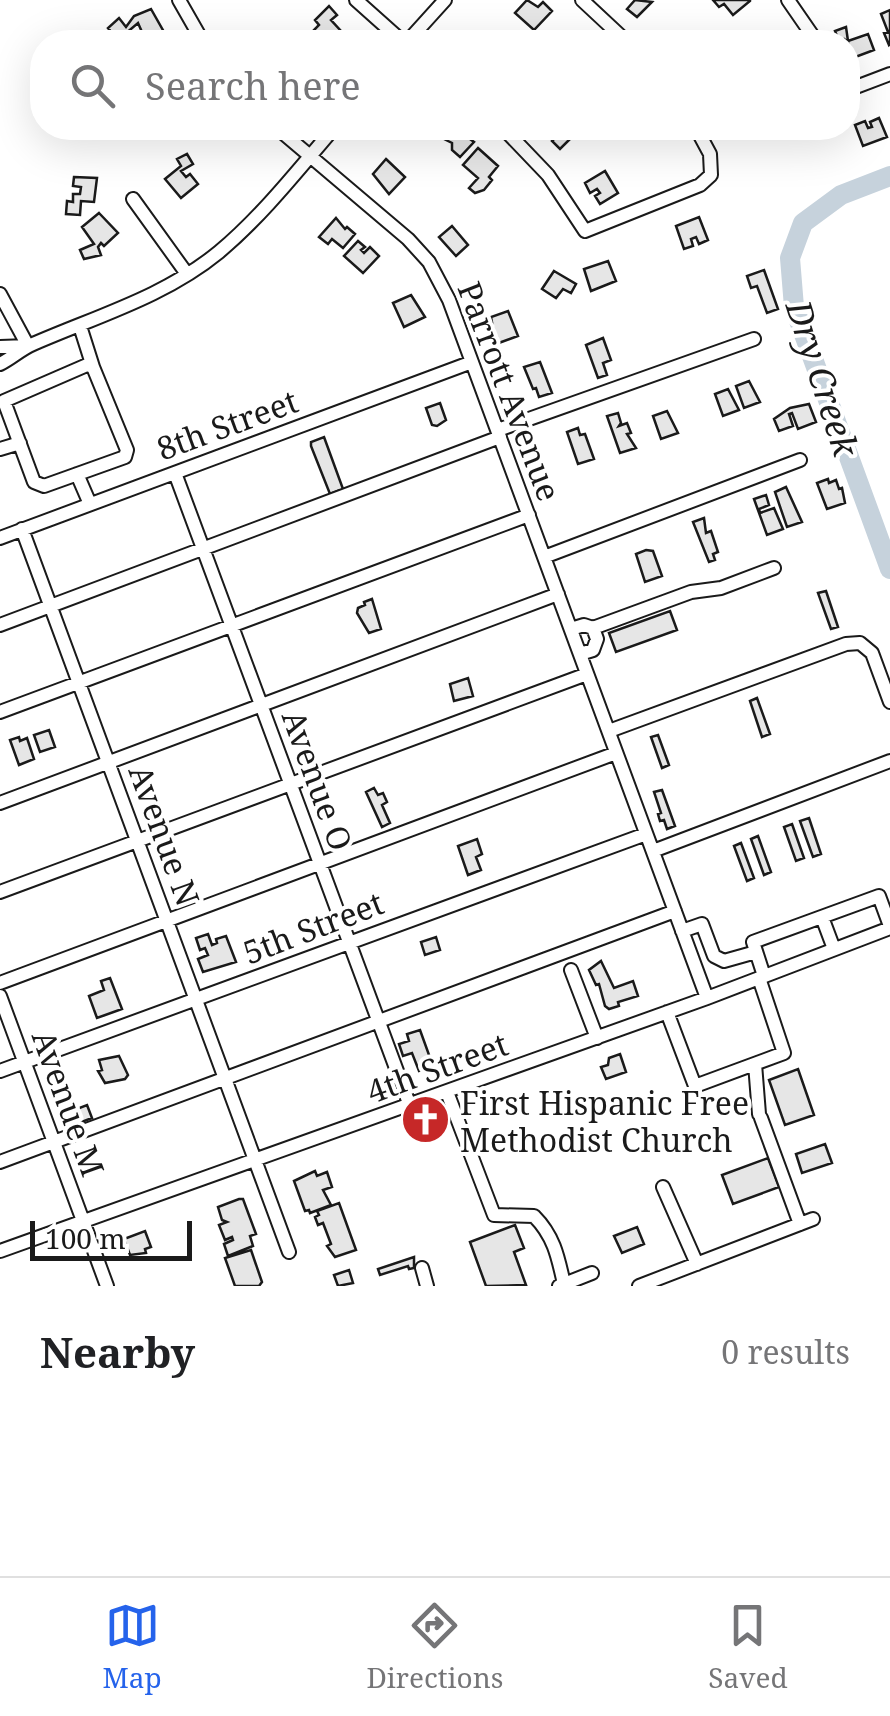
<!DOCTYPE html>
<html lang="en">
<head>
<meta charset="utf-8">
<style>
	:root { --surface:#fff; --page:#f2f2f2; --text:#202124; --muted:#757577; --line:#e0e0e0; --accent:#2563eb }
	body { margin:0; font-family:"Noto Serif",serif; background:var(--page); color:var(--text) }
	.scale { position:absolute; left:30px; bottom:25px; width:162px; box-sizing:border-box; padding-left:10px; border:5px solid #1a1a1a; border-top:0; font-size:28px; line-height:35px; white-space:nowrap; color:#1a1a1a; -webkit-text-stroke:8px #fff; paint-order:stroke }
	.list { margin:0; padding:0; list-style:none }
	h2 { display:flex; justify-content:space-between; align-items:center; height:130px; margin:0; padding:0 40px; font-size:42px }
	h2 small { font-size:32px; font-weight:400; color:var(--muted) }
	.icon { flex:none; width:55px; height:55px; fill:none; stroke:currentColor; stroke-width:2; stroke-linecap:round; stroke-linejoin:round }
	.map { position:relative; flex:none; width:890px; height:1286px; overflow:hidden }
	.search { position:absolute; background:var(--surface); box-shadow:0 10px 40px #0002; left:30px; right:30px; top:30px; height:110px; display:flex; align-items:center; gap:25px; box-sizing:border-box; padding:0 35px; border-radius:40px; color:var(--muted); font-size:38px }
	.sheet { height:290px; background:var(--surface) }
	nav { display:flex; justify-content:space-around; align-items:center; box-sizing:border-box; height:140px; border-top:2px solid var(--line); background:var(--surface); font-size:28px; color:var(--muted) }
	nav a { display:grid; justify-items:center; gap:5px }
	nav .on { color:var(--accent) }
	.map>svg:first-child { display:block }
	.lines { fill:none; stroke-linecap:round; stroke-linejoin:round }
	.river { stroke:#c6d2dc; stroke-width:20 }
	.building { fill:#e6e6e6; stroke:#1a1a1a; stroke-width:2.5 }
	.minor-casing { stroke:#1a1a1a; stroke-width:16 }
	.minor { stroke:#fff; stroke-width:12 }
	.labels { text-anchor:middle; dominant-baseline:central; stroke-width:8; stroke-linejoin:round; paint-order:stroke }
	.street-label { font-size:32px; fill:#1a1a1a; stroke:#fff }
	.poi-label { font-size:32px; fill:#1a1a1a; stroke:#fff; text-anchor:start }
	.water-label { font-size:35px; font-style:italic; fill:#1a1a1a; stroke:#fff }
</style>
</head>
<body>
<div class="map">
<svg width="890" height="1286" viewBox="0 0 890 1286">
	<rect width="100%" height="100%" fill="#fff"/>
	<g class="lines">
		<path class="river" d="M 890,176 L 841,195 L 803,223 L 790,258 L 794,307 L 890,569"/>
	</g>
	<path class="building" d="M 527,0 L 538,7 L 543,2 L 552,11 L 534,30 L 515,13 Z
		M 635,0 L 652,2 L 637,17 L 627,9 Z
		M 713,0 L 750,0 L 750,1 L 733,15 L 724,4 L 719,7 Z
		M 329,6 L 337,15 L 331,20 L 341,31 L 325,42 L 314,30 L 319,25 L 315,20 Z
		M 151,9 L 164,32 L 146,41 L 138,23 L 118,40 L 108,28 L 119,18 L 126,27 L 134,16 Z
		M 890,10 L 890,44 L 889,45 L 884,33 L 888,32 L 881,14 Z
		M 846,27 L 848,41 L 868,34 L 874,50 L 850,59 L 848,42 L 844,39 L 839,41 L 835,31 Z
		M 879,118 L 887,137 L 863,146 L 855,125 L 865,121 L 868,128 L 872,127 L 870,122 Z
		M 455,128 L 474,142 L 460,157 L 452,150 L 452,143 L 444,139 Z
		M 545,128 L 572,128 L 577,132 L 560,149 L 552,141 L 555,138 Z
		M 478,148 L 498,166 L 489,177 L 492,180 L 484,190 L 475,193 L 469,188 L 478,178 L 463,165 Z
		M 187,154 L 193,164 L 181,171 L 186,177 L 190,174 L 198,184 L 181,198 L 165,179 L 181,166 L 177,159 Z
		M 386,159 L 405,177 L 389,194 L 373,174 Z
		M 605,171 L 618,193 L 600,204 L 595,196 L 600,193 L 597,189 L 590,193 L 585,183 Z
		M 74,177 L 97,178 L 94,202 L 81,201 L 80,215 L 66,214 L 67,201 L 73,202 L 73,194 L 80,194 L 81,187 L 73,186 Z
		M 99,213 L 118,233 L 104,246 L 101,243 L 98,247 L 101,255 L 84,259 L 80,250 L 94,244 L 82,227 Z
		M 699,217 L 708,240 L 699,244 L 696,237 L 691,239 L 693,246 L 684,249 L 676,226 Z
		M 336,218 L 345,229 L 347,227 L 355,234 L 343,248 L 332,239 L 328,244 L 319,237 Z
		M 452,226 L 468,245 L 456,256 L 439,237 Z
		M 358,241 L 365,247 L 361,250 L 364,253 L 370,247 L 379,256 L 363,273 L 344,256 Z
		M 608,261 L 616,281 L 591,291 L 584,269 Z
		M 764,270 L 778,309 L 767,313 L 757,286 L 751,288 L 747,276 Z
		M 554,271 L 576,284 L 571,293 L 563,289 L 556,298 L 542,289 Z
		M 411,295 L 425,317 L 404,327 L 393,303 Z
		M 508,311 L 518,336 L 496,344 L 491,317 Z
		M 603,338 L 611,360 L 603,363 L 607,375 L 598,378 L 586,345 Z
		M 540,362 L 552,393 L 539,397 L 536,388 L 533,389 L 524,367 Z
		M 749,381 L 760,402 L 744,408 L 736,386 Z
		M 728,389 L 739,410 L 723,416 L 715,394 Z
		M 440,403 L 446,420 L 437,426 L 432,425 L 426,408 Z
		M 809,404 L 816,422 L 798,429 L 792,413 L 789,414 L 793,426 L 779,431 L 774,419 L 790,408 Z
		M 667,411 L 678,433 L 661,439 L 653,416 Z
		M 618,413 L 621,423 L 619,426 L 627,423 L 631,433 L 627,434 L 636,448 L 620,453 L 607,416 Z
		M 578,428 L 580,435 L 585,434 L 594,459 L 578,464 L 567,432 Z
		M 324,437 L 343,489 L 330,494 L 311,446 L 311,442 Z
		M 828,479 L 829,483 L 836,480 L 839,489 L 842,488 L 845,503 L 827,509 L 817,483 Z
		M 786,487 L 802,522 L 787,527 L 775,492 Z
		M 766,495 L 769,505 L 759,509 L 760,513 L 774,508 L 783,529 L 767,535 L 754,499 Z
		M 704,518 L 706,533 L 711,531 L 718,552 L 713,554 L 715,560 L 709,562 L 693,522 Z
		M 646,550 L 653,551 L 662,576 L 645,582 L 636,554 Z
		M 826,591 L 838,627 L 831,629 L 818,593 Z
		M 372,599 L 381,629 L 369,633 L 357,613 L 358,608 L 365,605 L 364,602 Z
		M 670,611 L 677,630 L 616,652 L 609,633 Z
		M 468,678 L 473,696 L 454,701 L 450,684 Z
		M 757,698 L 770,734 L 762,737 L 750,701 Z
		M 49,730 L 55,747 L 40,752 L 34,735 Z
		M 658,735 L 669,765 L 662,768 L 651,737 Z
		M 19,737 L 20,741 L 27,738 L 34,759 L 19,765 L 10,740 Z
		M 374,788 L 378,795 L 383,793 L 387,802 L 382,805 L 390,823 L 382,827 L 366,792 Z
		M 662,790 L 675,826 L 667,829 L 664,820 L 660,821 L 658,814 L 661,813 L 654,792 Z
		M 809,818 L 821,854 L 813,857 L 800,821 Z
		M 792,824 L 804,858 L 796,861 L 784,827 Z
		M 758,836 L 771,872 L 764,875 L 751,839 Z
		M 477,839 L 482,854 L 476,857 L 481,870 L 468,875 L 458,846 Z
		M 741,843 L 754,878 L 747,881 L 734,846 Z
		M 208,934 L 212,945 L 217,943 L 216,939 L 226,936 L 236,962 L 203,972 L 198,959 L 208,955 L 205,948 L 200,950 L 196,938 Z
		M 436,937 L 440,950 L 425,955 L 421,942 Z
		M 601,961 L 614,988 L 633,981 L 638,996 L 618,1002 L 619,1006 L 609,1009 L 605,1006 L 599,984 L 596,985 L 589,970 Z
		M 110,978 L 122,1009 L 97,1018 L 89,996 L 104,990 L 101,981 Z
		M 420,1030 L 433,1066 L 419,1071 L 412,1053 L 403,1056 L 399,1044 L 409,1041 L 407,1034 Z
		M 620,1054 L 626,1072 L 606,1079 L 601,1067 L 608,1065 L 609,1058 Z
		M 119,1056 L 128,1075 L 125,1079 L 105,1083 L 98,1071 L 102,1070 L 99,1060 Z
		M 798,1069 L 814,1115 L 785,1125 L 769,1080 Z
		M 87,1105 L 92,1118 L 74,1125 L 69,1112 Z
		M 825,1144 L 832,1163 L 802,1173 L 796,1154 Z
		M 768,1158 L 779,1187 L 733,1204 L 722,1175 Z
		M 315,1171 L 317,1176 L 327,1172 L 332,1187 L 323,1190 L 331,1205 L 310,1213 L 309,1210 L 305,1211 L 294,1181 Z
		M 239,1199 L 243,1199 L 256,1234 L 250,1236 L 253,1246 L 228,1256 L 224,1244 L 233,1240 L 232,1237 L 225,1240 L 219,1225 L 227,1222 L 222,1220 L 218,1207 Z
		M 339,1203 L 356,1250 L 335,1257 L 327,1246 L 331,1244 L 323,1223 L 318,1225 L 315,1217 L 319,1215 L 317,1211 Z
		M 515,1225 L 524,1248 L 514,1252 L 526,1285 L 486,1286 L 470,1242 Z
		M 637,1227 L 644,1244 L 622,1253 L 614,1236 Z
		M 145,1231 L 151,1247 L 145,1249 L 146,1253 L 130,1255 L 124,1239 Z
		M 251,1250 L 262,1282 L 259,1286 L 235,1286 L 225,1258 Z
		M 414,1257 L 414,1268 L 409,1269 L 408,1266 L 380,1275 L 378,1269 Z
		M 349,1270 L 353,1283 L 338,1286 L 334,1275 Z"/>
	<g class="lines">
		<defs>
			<path id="minor" d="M 179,0 L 203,42
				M 356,0 L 403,42
				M 582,0 L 627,42
				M 788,0 L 817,42
				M 407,42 L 445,0
				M 848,90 L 890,74
				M 277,128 L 408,239 L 429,262 L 449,300 L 707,998
				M 503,128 L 548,175 L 585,231 L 700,185 L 711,175 L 710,154 L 696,128
				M 133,199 L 187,274
				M 0,294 L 28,346
				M 80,326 L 93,367
				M 0,347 L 28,346
				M 0,364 C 12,358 21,349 33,344 C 97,316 164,297 219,252 C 262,216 298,170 334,128
				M 87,365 L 93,367 L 127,450 L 125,457 L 44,486 L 34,482 L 4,401 Z
				M 498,430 L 754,339
				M 0,449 L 20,443
				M 175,473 L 410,1106
				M 77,474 L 90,504
				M 22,529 L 289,1252
				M 0,538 L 472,362
				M 544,557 L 800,460
				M 0,625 L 500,437
				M 593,628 L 691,592 L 721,588 L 774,568
				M 571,629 L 584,625 L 593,628 L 597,639 L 593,650 L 580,654
				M 0,712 L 529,515
				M 609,731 L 846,644 L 860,643 L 872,653 L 890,702
				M 0,803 L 558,594
				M 653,851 L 890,761
				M 0,892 L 587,674
				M 822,917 L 834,949
				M 682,931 L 702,924 L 714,956 L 724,961 L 756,952
				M 571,970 L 597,1038
				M 764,976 L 753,942 L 879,896 L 890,926
				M 0,983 L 616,753
				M 0,996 L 107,1286
				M 667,1012 L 695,1086 L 784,1053 L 759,978
				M 755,1064 L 759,1114
				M 0,1071 L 646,834
				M 447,1092 L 494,1215 L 534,1216 C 554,1236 558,1257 564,1284
				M 761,1118 L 800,1224
				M 0,1162 L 675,911
				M 663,1187 L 697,1264
				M 0,1251 L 707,998 L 890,928
				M 422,1268 L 427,1286
				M 559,1286 L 592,1273
				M 639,1286 L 813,1219"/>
		</defs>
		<use href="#minor" class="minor-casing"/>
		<use href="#minor" class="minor"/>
	</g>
	<defs>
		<symbol id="church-disc" viewBox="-11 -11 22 22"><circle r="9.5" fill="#c62828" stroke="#fff"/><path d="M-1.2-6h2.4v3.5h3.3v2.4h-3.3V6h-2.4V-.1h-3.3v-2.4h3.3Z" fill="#fff"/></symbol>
	</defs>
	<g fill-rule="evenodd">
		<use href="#church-disc" x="398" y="1092" width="55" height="55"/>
	</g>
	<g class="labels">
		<g class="street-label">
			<text transform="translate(510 391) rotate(69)">Parrott Avenue</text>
			<text transform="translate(227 424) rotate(-20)">8th Street</text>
			<text transform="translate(318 780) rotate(70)">Avenue O</text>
			<text transform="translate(165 835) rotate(70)">Avenue N</text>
			<text transform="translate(313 927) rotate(-21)">5th Street</text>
			<text transform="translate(437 1067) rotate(-20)">4th Street</text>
			<text transform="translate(69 1103) rotate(70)">Avenue M</text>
		</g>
		<g class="poi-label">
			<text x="460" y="1102">First Hispanic Free<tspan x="460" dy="37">Methodist Church</tspan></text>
		</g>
		<g class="water-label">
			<text transform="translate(823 378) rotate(72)">Dry Creek</text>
		</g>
	</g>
</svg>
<div class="scale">100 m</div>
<div class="search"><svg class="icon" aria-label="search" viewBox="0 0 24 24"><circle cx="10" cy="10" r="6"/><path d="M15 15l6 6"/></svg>Search here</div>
</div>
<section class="sheet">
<h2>Nearby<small>0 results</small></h2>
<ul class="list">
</ul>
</section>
<nav>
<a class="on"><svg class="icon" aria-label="map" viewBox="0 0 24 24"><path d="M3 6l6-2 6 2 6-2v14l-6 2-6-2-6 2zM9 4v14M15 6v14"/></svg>Map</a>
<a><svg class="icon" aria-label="directions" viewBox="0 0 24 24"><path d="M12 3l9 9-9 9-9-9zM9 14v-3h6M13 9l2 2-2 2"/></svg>Directions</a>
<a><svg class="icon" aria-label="saved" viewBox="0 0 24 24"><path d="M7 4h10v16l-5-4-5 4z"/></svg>Saved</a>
</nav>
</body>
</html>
